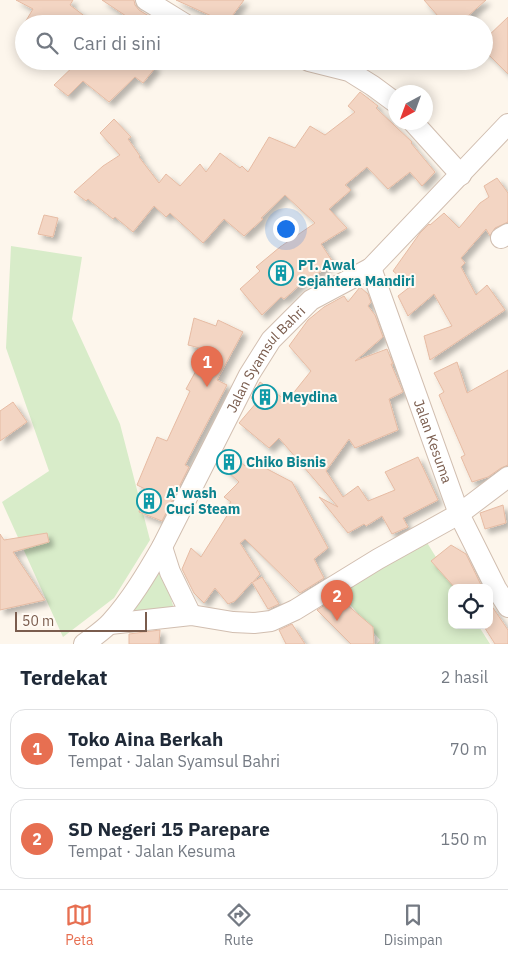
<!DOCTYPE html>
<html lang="id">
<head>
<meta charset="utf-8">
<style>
	:root { --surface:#fff; --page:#f6f6f7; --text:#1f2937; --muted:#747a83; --line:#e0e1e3; --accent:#e76f51 }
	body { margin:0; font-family:"IBM Plex Sans",sans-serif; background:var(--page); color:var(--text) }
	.controls { position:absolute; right:15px; bottom:15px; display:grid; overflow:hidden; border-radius:10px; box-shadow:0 2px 12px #0003 }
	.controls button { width:45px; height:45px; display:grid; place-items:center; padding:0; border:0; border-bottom:1px solid var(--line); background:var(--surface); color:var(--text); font:25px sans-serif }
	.compass { position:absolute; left:388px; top:85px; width:45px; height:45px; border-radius:50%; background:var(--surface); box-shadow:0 2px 12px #0003; rotate:221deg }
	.scale { position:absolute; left:15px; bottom:12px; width:132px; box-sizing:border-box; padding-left:5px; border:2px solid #7a5c4d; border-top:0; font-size:14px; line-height:18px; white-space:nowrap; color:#7a5c4d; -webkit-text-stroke:4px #fffaf3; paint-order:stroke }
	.you { position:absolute; left:285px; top:228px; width:18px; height:18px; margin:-12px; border:4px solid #fff; border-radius:50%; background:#1a73e8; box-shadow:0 0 0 8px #1a73e833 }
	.badge { display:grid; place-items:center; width:32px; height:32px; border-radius:50%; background:var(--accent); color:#fff; font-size:16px; font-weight:700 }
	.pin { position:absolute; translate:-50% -41px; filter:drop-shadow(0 1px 2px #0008) }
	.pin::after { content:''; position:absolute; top:26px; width:18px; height:15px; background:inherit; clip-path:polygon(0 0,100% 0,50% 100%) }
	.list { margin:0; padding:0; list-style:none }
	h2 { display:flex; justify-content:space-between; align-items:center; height:65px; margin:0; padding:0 20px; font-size:21px }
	h2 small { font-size:16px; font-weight:400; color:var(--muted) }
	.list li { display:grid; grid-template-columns:32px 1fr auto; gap:15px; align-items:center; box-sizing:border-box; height:80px; margin:0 10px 10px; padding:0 10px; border:1px solid var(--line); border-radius:15px }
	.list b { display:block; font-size:19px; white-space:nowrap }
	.list p { margin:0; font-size:16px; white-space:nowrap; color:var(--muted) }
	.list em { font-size:16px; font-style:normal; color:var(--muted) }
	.icon { flex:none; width:28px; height:28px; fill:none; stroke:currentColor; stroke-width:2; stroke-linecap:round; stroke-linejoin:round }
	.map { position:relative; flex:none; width:508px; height:644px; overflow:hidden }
	.search { position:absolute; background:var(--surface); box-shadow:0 2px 12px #0003; left:15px; right:15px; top:15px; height:55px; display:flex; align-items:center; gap:12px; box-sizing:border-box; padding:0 18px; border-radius:28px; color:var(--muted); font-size:19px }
	.sheet { height:245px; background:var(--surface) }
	nav { display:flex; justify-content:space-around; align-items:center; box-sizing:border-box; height:70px; border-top:1px solid var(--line); background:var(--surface); font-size:14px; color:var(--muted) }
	nav a { display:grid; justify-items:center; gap:2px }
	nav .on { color:var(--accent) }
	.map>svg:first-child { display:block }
	.green { fill:#d8ecc9 }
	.building { fill:#f3d5c3; stroke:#e6bba3; filter:url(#shadow) }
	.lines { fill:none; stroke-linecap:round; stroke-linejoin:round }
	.minor-casing { stroke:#d1beb0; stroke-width:22 }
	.minor { stroke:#fff; stroke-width:20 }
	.labels { text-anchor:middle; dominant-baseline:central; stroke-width:4; stroke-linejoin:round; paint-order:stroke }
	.culture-label { font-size:14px; font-weight:bold; fill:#0d838f; stroke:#fffaf3; text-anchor:start }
	.street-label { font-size:14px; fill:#7a5c4d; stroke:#fffaf3 }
</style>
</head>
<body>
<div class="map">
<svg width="508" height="644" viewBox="0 0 508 644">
	<defs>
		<filter id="shadow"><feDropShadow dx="4.5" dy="4.5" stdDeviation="2.5" flood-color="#0004"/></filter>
	</defs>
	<rect width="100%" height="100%" fill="#fdf6ec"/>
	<path class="green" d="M 11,246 L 82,257 L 72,319 L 120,424 L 150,540 L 114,598 L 63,637 L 2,502 L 49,471 L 6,348 Z
		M 426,541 L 455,588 L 452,588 L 452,625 L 478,625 L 490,644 L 377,644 L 380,640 L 338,590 Z
		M 160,560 L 174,609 L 123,616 Z"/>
	<path class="building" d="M 16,0 L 73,0 L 70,5 L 95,24 L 24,24 L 33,9 Z
		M 102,0 L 134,0 L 135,5 L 139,10 L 162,24 L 138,24 Z
		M 176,0 L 244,0 L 227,23 Z
		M 424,0 L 486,0 L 459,24 L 445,24 Z
		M 508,17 L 508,74 L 484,50 L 484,40 Z
		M 79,61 L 147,61 L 156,67 L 143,83 L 135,77 L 109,102 L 83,81 L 68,96 L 54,85 Z
		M 360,92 L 378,106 L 376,108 L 412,142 L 411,143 L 435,172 L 422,186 L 410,172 L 388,189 L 367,167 L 345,185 L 351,190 L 329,209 L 347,228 L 321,244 L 333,262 L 311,279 L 309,276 L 290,294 L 284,299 L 281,297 L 262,315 L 240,289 L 260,271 L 256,267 L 280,247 L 315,223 L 285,195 L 261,218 L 263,219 L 244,236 L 224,219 L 203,243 L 170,213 L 166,217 L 154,206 L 133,232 L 115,217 L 113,219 L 88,199 L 86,201 L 74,192 L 103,166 L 120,155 L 100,133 L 114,119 L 131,137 L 128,139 L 140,156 L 139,157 L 159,183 L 166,174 L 180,186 L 200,164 L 206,172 L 220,153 L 240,168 L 242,166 L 248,172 L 269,137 L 295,148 L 310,126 L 325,135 L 355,112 L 348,106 Z
		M 497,178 L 508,193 L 508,222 L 495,228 L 490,236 L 486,229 L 461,258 L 465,263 L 461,267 L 476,295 L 487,285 L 505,310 L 430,360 L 424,336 L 452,326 L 434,294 L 408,316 L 398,296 L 411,286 L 393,271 L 420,233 L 429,224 L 430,225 L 444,213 L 459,228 L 480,203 L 489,197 L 484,186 Z
		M 44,215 L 58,218 L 53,237 L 38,234 Z
		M 360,287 L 368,294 L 371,302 L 368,306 L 375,315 L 383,337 L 355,361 L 387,349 L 393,364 L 391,364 L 403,392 L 389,399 L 398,430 L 355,448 L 349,439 L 326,471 L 343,497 L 358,486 L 368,501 L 395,490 L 385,472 L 418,457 L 438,500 L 403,518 L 408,527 L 392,534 L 382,516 L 366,526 L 364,524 L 348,533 L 319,497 L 338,507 L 279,438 L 269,448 L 239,423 L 257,402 L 251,398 L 260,382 L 287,401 L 311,371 L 289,346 L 308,320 L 324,307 L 344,296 L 348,302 Z
		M 194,318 L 216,326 L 218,320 L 243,332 L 217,380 L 227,385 L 185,465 L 189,467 L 162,521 L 139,512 L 145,489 L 137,485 L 157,437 L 167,441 L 190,391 L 186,389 L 204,356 L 202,355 L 204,349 L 188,345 Z
		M 457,362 L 467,393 L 508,370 L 508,465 L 501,468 L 488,477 L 472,482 L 461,457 L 465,455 L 439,395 L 444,392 L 434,373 Z
		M 13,402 L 27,422 L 0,441 L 0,411 Z
		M 225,449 L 245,466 L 250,460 L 292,482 L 328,548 L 314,559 L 324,578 L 300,593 L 245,539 L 240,543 L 260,574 L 253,582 L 262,577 L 279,604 L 268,609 L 252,582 L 235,601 L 228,604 L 215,588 L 204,603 L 194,593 L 182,569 L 191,548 L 201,557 L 228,514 L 224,511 L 231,502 L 224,497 L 239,482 L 218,463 Z
		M 503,505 L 506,523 L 485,529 L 480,513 Z
		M 47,533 L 49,542 L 13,552 L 45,600 L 0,610 L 0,534 L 4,540 Z
		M 451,545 L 466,554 L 481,585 L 481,588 L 455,588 L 431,561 Z
		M 338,597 L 373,627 L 374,644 L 351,644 L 317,610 Z
		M 489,602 L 508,630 L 508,644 L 495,644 L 483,625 L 489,625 Z
		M 292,624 L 305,644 L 286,644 L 279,630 Z
		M 160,630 L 159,644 L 129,644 L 129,634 Z"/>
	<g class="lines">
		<defs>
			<g id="minor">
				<path d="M 146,0 L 185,24"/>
				<path d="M 309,61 L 349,71 L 373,86 L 396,103"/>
				<path d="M 413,122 L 461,175"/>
				<path d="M 501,238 L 508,234"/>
				<path id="s1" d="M 371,268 L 459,514 L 496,588 L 508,607"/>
				<path d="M 162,547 L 170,572 L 191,615"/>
				<path d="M 110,624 L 191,615 L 233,622 L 254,623 L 271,621 L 295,610 L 378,559 L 459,514 L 508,477"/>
				<path id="s2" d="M 84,644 C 93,637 104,630 111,622 C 131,600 147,573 162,547 L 249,375 L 271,340 L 311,300 L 371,268 L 508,124"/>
			</g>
		</defs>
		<use href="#minor" class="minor-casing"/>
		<use href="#minor" class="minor"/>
	</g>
	<defs>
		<symbol id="building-ring" viewBox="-11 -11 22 22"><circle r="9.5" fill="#fffaf3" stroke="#0f9aa8" stroke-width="1.5"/><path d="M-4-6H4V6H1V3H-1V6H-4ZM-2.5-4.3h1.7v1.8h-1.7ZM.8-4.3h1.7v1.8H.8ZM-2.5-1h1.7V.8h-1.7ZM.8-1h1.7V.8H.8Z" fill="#0f9aa8"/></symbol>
	</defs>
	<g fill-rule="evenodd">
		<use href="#building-ring" x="267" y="259" width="28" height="28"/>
		<use href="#building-ring" x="251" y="383" width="28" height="28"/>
		<use href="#building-ring" x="215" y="448" width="28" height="28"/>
		<use href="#building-ring" x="135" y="487" width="28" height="28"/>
	</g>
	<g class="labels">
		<g class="culture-label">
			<text x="298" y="265">PT. Awal<tspan x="298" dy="16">Sejahtera Mandiri</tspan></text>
			<text x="282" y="397">Meydina</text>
			<text x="246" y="462">Chiko Bisnis</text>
			<text x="166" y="493">A' wash<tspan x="166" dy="16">Cuci Steam</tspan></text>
		</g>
		<g class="street-label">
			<text stroke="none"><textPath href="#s2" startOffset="341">Jalan Syamsul Bahri</textPath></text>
			<text stroke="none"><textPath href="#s1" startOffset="184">Jalan Kesuma</textPath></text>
		</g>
	</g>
</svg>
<div class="controls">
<button><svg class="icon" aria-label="locate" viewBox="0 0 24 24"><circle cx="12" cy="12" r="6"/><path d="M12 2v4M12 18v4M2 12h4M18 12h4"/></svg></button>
</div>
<svg class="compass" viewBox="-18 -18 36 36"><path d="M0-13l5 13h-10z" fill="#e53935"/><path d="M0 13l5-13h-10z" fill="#747a83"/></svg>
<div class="scale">50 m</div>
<div class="you"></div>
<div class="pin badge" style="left:207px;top:387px">1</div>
<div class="pin badge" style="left:337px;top:621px">2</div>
<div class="search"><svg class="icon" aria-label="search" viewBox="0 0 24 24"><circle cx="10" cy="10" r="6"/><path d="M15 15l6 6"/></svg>Cari di sini</div>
</div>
<section class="sheet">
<h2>Terdekat<small>2 hasil</small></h2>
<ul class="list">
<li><span class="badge">1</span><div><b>Toko Aina Berkah</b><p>Tempat · Jalan Syamsul Bahri</p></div><em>70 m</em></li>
<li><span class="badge">2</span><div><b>SD Negeri 15 Parepare</b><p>Tempat · Jalan Kesuma</p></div><em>150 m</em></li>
</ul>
</section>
<nav>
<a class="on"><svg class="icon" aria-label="map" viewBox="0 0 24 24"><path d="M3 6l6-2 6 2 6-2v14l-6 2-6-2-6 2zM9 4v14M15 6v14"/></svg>Peta</a>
<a><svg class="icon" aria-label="directions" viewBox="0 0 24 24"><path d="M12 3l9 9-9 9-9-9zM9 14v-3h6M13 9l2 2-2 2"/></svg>Rute</a>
<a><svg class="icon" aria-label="saved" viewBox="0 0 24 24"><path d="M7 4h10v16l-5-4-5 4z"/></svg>Disimpan</a>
</nav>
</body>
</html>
